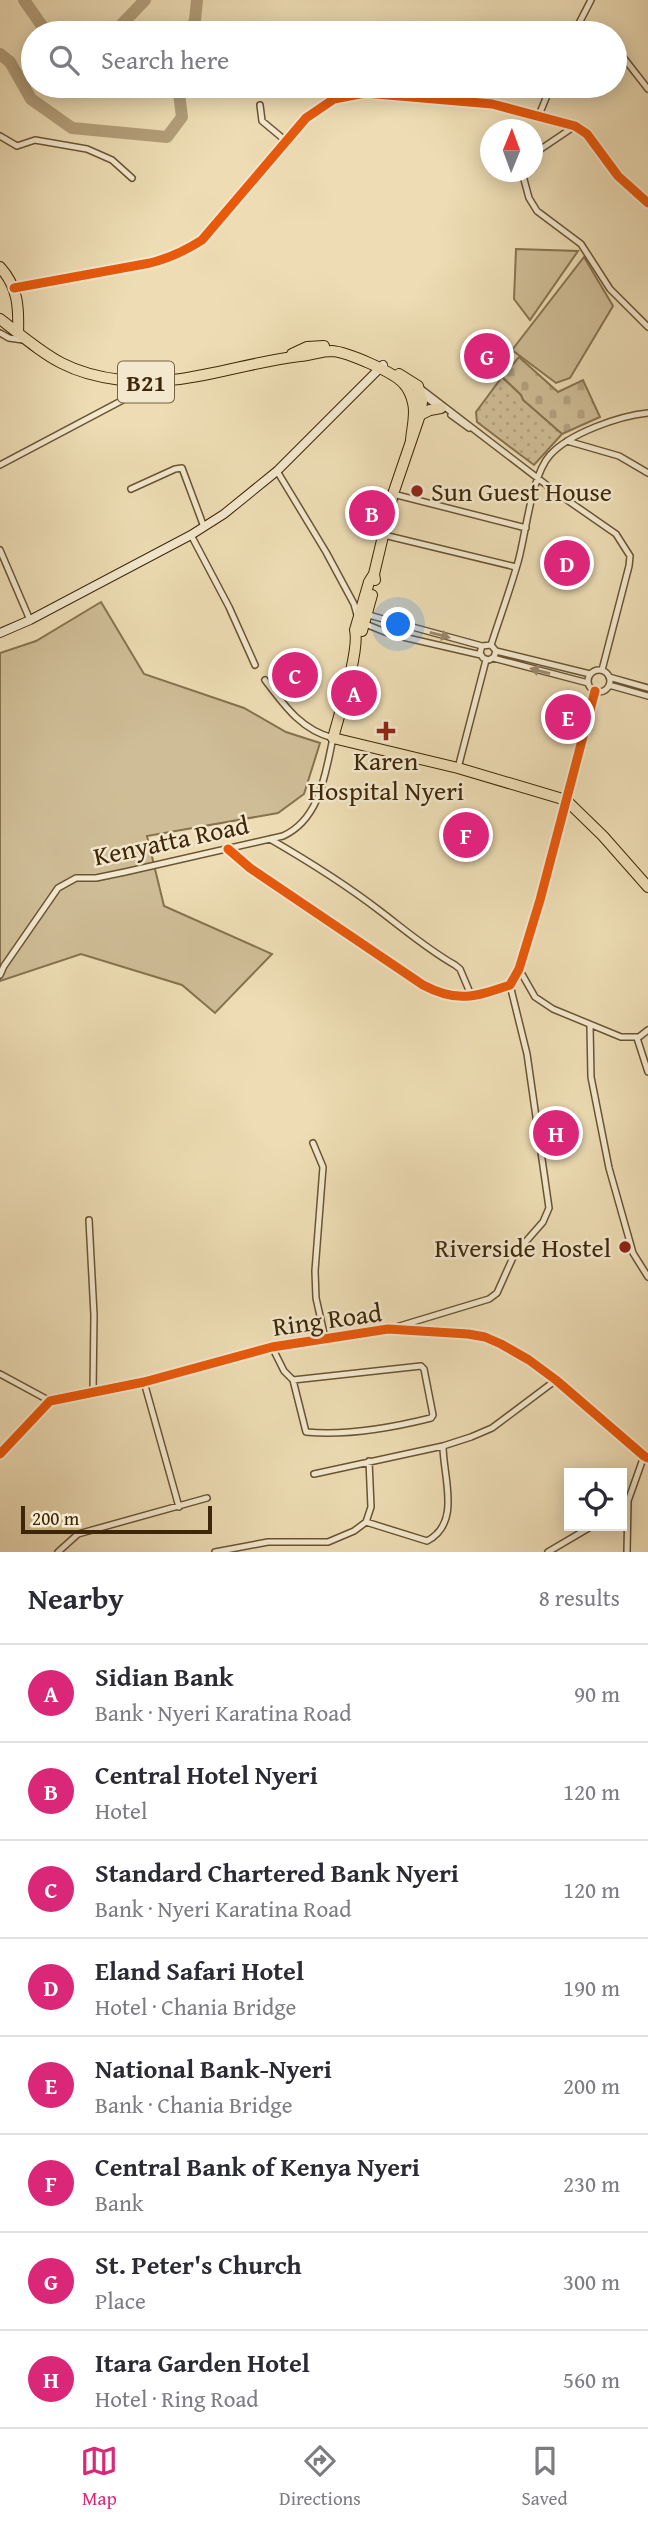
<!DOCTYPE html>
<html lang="en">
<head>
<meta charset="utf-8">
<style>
	:root { --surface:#fff; --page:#f7f7f7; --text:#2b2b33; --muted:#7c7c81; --line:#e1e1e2; --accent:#db2777 }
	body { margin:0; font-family:"Gentium Book Plus",serif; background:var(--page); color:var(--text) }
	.controls { position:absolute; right:21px; bottom:21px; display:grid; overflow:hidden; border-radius:0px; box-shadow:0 4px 18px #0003 }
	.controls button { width:63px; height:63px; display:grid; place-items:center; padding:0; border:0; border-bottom:2px solid var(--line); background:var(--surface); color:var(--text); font:35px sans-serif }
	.compass { position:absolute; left:480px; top:119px; width:63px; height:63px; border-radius:50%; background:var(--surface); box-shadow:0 4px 18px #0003; rotate:1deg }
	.scale { position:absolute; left:21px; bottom:18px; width:191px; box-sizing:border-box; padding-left:7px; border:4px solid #3e2708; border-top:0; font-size:19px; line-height:24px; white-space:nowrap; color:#3e2708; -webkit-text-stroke:5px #f3e8ce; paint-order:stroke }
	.you { position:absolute; left:399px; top:625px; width:24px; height:24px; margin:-18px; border:5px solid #fff; border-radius:50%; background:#1a73e8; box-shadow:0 0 0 10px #1a73e833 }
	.badge { display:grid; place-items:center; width:46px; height:46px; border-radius:50%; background:var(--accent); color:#fff; font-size:23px; font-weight:700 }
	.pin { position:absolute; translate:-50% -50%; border:4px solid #fff; box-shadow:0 2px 7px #0006 }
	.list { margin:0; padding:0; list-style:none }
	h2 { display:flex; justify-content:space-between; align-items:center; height:91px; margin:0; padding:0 28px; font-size:30px }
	h2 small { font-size:23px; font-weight:400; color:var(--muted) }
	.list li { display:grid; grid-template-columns:46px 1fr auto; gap:21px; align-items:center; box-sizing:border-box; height:98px; padding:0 28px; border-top:2px solid var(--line) }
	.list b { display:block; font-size:26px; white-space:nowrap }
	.list p { margin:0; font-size:23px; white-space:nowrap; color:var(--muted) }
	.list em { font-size:23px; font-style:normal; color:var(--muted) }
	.icon { flex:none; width:38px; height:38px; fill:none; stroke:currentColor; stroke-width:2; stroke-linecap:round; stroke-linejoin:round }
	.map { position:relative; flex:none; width:648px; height:1552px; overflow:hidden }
	.search { position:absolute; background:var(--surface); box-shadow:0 4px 18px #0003; left:21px; right:21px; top:21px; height:77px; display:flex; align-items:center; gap:18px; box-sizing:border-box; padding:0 24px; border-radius:38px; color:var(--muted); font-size:26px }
	.sheet { height:875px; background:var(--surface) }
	nav { display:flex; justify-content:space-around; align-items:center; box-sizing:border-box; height:98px; border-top:2px solid var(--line); background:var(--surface); font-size:19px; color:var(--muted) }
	nav a { display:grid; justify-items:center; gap:4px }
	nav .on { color:var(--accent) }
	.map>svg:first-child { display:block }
	.grass { fill:#cfbd97; stroke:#867250; stroke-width:2 }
	.cemetery { fill:url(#cemetery-stones); stroke:#867250; stroke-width:2 }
	.park { fill:url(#park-dots); stroke:#867250; stroke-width:2 }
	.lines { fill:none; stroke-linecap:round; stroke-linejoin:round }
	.river { stroke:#b29e7a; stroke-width:12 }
	.street-casing { stroke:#6a5433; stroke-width:8 }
	.secondary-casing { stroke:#3e2708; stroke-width:10 }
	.highway-casing { stroke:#3e2708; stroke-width:12 }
	.street { stroke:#f3e8ce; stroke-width:5 }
	.secondary { stroke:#f3e8ce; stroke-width:8 }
	.highway { stroke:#eddcb4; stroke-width:10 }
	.cycleway-casing { stroke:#f3e8ce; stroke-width:13 }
	.cycleway { stroke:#e8590c; stroke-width:9 }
	.oneway { fill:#98886b }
	.poi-dot { fill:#8f2418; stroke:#f3e8ce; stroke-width:2.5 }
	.labels { text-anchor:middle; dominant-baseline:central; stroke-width:5; stroke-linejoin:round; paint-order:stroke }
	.shield { fill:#f3e8ce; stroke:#746143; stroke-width:2 }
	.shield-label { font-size:24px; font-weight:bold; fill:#3e2708 }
	.poi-label { font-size:26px; fill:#3e2708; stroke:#f3e8ce; text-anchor:start }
	.street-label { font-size:26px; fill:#3e2708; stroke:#f3e8ce }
</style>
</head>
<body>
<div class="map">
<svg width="648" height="1552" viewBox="0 0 648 1552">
	<defs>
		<pattern id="cemetery-stones" width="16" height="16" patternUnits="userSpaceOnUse" patternTransform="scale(1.75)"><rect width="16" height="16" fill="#cfbd97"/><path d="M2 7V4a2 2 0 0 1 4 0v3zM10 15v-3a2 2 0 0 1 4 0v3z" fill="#b3a281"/></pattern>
		<pattern id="park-dots" width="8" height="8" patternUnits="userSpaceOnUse" patternTransform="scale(1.75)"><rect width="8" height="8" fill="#cfbd97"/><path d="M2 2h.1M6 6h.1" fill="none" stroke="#b3a281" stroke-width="1.8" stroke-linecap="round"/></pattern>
	</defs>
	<rect width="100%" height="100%" fill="#eddcb4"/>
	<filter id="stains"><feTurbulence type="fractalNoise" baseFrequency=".00286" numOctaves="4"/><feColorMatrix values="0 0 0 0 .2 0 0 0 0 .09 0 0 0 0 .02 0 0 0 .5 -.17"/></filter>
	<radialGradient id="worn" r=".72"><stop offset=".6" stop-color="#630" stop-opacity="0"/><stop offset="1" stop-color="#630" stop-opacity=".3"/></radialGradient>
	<path class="grass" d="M 516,249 L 578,251 L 530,320 L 514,299 Z
		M 584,257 L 613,306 L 570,378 L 556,383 L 512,350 Z
		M 101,602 L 144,674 L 244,708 L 286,732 L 320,743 L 304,794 L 278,813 L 147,836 L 164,906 L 272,954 L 215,1013 L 182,985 L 81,954 L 0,981 L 0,653 L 36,641 Z"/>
	<path class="cemetery" d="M 519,357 L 558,392 L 583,380 L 600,417 L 562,434 L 523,400 L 521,395 L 502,377 Z"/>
	<path class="park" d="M 502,377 L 521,395 L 523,400 L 562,434 L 534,465 L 477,422 L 476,412 Z"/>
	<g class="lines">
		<path class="river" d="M 24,0 L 47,33
			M 117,33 L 121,25 L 145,0
			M 189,33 L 195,20 L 197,0
			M 0,54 L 10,62 L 31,99 L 72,128 L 167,137 L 182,117 L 178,86"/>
		<defs>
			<path id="street" d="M 574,33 L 591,0
				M 623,57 L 648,89
				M 260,105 L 262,121 L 286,141
				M 539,115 L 551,86
				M 0,136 L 17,146 L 35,140 L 87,149 L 112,160 L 132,178
				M 532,155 L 575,126
				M 522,172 L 529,198 L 537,211 L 581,244 L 610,289 L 648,327
				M 14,288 L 150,263 C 170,258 185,251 202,240 L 306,118 L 334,99 L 365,93 L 492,104 L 575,126 L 587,134 L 618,176 L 648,203
				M 0,333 L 9,338 L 23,340
				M 420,388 L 557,493 L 616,534 L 630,556 L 629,566 L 602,670
				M 420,393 L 440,408
				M 451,415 L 469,428
				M 567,441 L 619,456 L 648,473
				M 0,465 L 155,383
				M 277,471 L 326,552 L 354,604 L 357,615
				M 131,489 L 175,469 L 182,468 L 204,527
				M 393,494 L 526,528
				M 191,535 L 229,607 L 255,665
				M 384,535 L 516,567
				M 0,550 L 30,620
				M 365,614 L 482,646 L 491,645 L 496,651 L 494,657 L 489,660 L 483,658 L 480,653 L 482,646
				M 363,623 L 390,634 L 481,655
				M 491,645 C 500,617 510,590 518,562 C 526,534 531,476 550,455 C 570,433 619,416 648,413
				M 496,651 L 590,674
				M 493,658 L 588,683
				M588 681a11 11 0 1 1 22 0a11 11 0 1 1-22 0Z
				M 609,677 L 648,688
				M 609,685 L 648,696
				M 458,768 L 486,660
				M 270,839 C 308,861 345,884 380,911 C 405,930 427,949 455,965 L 460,969 L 471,995
				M 228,849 L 250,868 L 423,985 C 457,1003 474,997 510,985 L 519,969 L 540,900 L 595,691
				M 519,969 L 535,997 L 553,1009 L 621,1037 L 639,1037 L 648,1030
				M 0,975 L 4,966 L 58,888 L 76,878 L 96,878 L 125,872 L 283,836 C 320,819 325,775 333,738 C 301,730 284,705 265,680
				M 590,1026 L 591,1077 L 609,1168 L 633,1253 L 648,1277
				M 637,1038 L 648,1072
				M 313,1143 L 323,1167 L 315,1271 L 316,1298 L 325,1338
				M 89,1220 L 94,1315 L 93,1392
				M 393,1328 L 489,1299 L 497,1293 L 514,1255 L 543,1222 L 549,1208 L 527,1054 L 510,985
				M 272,1347 L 284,1371 L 293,1380 L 306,1432 C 347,1436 391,1428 431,1418 L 433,1415 L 424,1369 L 421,1366 L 293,1380
				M 0,1374 L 50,1401
				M 144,1382 L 179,1507
				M 0,1454 L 50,1401 L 144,1382 L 272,1347 L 388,1329 L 468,1334 L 485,1337 L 501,1344 L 529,1360 L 556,1380 L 644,1456 L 648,1458
				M 314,1474 L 443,1446 L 471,1437 L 492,1428 L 556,1380
				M 366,1522 L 427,1541 C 462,1523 443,1477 443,1446
				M 58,1552 L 78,1534 L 207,1498
				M 215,1552 L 268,1542 L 328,1542 L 354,1531 L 366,1522 L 371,1507 L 369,1461
				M 548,1552 L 592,1526
				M 627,1552 L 628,1501 L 644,1456"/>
			<path id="secondary" d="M 0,633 L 30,620 L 191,535 L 224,514 L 277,471 L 383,365"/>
			<path id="highway" d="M 0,267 C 18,287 19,307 18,333
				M 0,319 C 44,353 63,373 121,380 C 182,388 240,363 300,356 C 311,355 321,351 332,351 C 347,352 394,372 404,384 C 408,388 412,397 413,403 C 416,414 412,428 411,440
				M 292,354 L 307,347 L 324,346
				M 420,415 L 430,410 L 441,408
				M 374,574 L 369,582 L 355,630 C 360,650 339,715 333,738 L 458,768 L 566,800 L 603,836 L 648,887
				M 375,580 L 374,574 L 393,494 L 420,415 L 422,402 L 418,386 L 399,374
				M 362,631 L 372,595"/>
		</defs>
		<use href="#street" class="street-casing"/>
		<use href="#secondary" class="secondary-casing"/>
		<use href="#highway" class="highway-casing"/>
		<use href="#street" class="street"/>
		<use href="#secondary" class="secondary"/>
		<use href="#highway" class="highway"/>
		<defs>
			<path id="cycleway" d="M 14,288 L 150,263 C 170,258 185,251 202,240 L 306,118 L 334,99 L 365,93 L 492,104 L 575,126 L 587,134 L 618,176 L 648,203
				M 228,849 L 250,868 L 423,985 C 457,1003 474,997 510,985 L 519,969 L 540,900 L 595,691
				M 0,1454 L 50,1401 L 144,1382 L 272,1347 L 388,1329 L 468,1334 L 485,1337 L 501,1344 L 529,1360 L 556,1380 L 644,1456 L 648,1458"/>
		</defs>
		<use href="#cycleway" class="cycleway-casing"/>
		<use href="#cycleway" class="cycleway"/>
	</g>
	<defs><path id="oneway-solid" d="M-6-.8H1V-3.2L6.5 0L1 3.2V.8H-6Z" transform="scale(1.75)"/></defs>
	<g class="oneway">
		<use href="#oneway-solid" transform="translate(440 635) rotate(15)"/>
		<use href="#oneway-solid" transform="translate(540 671) rotate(-165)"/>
	</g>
	<g class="poi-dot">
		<circle cx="417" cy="491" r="7"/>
		<path d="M382.5 720.5h7v7h7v7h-7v7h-7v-7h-7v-7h7z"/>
		<circle cx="625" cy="1247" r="7"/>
	</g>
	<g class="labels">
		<rect class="shield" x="118" y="361.5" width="56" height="41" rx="5"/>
		<g class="shield-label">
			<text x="146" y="382">B21</text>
		</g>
		<g class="poi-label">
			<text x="431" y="491">Sun Guest House</text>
			<text x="386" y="760" text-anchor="middle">Karen<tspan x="386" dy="30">Hospital Nyeri</tspan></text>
			<text x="611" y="1247" text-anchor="end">Riverside Hostel</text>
		</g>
		<g class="street-label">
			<text transform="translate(171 840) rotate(-12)">Kenyatta Road</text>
			<text transform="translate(327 1319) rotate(-8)">Ring Road</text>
		</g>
	</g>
	<rect width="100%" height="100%" filter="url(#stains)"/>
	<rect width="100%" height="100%" fill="url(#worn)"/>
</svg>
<div class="controls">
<button><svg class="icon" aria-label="locate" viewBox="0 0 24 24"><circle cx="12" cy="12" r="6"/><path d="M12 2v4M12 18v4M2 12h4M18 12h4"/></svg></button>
</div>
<svg class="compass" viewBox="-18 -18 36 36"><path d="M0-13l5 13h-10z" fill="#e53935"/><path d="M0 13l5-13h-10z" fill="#7c7c81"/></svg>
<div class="scale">200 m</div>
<div class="you"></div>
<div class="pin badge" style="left:354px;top:693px">A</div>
<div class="pin badge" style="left:372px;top:513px">B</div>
<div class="pin badge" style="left:295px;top:675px">C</div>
<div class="pin badge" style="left:567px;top:563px">D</div>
<div class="pin badge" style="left:568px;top:717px">E</div>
<div class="pin badge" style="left:466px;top:835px">F</div>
<div class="pin badge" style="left:487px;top:356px">G</div>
<div class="pin badge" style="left:556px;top:1133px">H</div>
<div class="search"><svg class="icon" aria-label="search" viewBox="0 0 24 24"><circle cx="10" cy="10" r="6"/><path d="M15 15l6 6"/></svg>Search here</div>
</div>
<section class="sheet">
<h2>Nearby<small>8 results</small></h2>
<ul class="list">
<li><span class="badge">A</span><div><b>Sidian Bank</b><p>Bank · Nyeri Karatina Road</p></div><em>90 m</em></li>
<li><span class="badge">B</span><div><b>Central Hotel Nyeri</b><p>Hotel</p></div><em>120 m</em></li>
<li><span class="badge">C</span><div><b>Standard Chartered Bank Nyeri</b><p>Bank · Nyeri Karatina Road</p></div><em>120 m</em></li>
<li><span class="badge">D</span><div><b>Eland Safari Hotel</b><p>Hotel · Chania Bridge</p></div><em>190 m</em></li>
<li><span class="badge">E</span><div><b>National Bank-Nyeri</b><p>Bank · Chania Bridge</p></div><em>200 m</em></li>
<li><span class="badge">F</span><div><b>Central Bank of Kenya Nyeri</b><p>Bank</p></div><em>230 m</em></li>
<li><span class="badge">G</span><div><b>St. Peter's Church</b><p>Place</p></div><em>300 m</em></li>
<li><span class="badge">H</span><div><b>Itara Garden Hotel</b><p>Hotel · Ring Road</p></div><em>560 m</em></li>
</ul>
</section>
<nav>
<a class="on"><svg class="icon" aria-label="map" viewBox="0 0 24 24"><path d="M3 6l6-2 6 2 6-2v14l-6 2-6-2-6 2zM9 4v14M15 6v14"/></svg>Map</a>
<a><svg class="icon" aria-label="directions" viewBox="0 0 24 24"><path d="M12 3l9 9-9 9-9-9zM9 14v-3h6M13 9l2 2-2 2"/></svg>Directions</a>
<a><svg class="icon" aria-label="saved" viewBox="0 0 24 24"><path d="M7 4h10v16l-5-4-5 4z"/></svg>Saved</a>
</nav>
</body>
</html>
